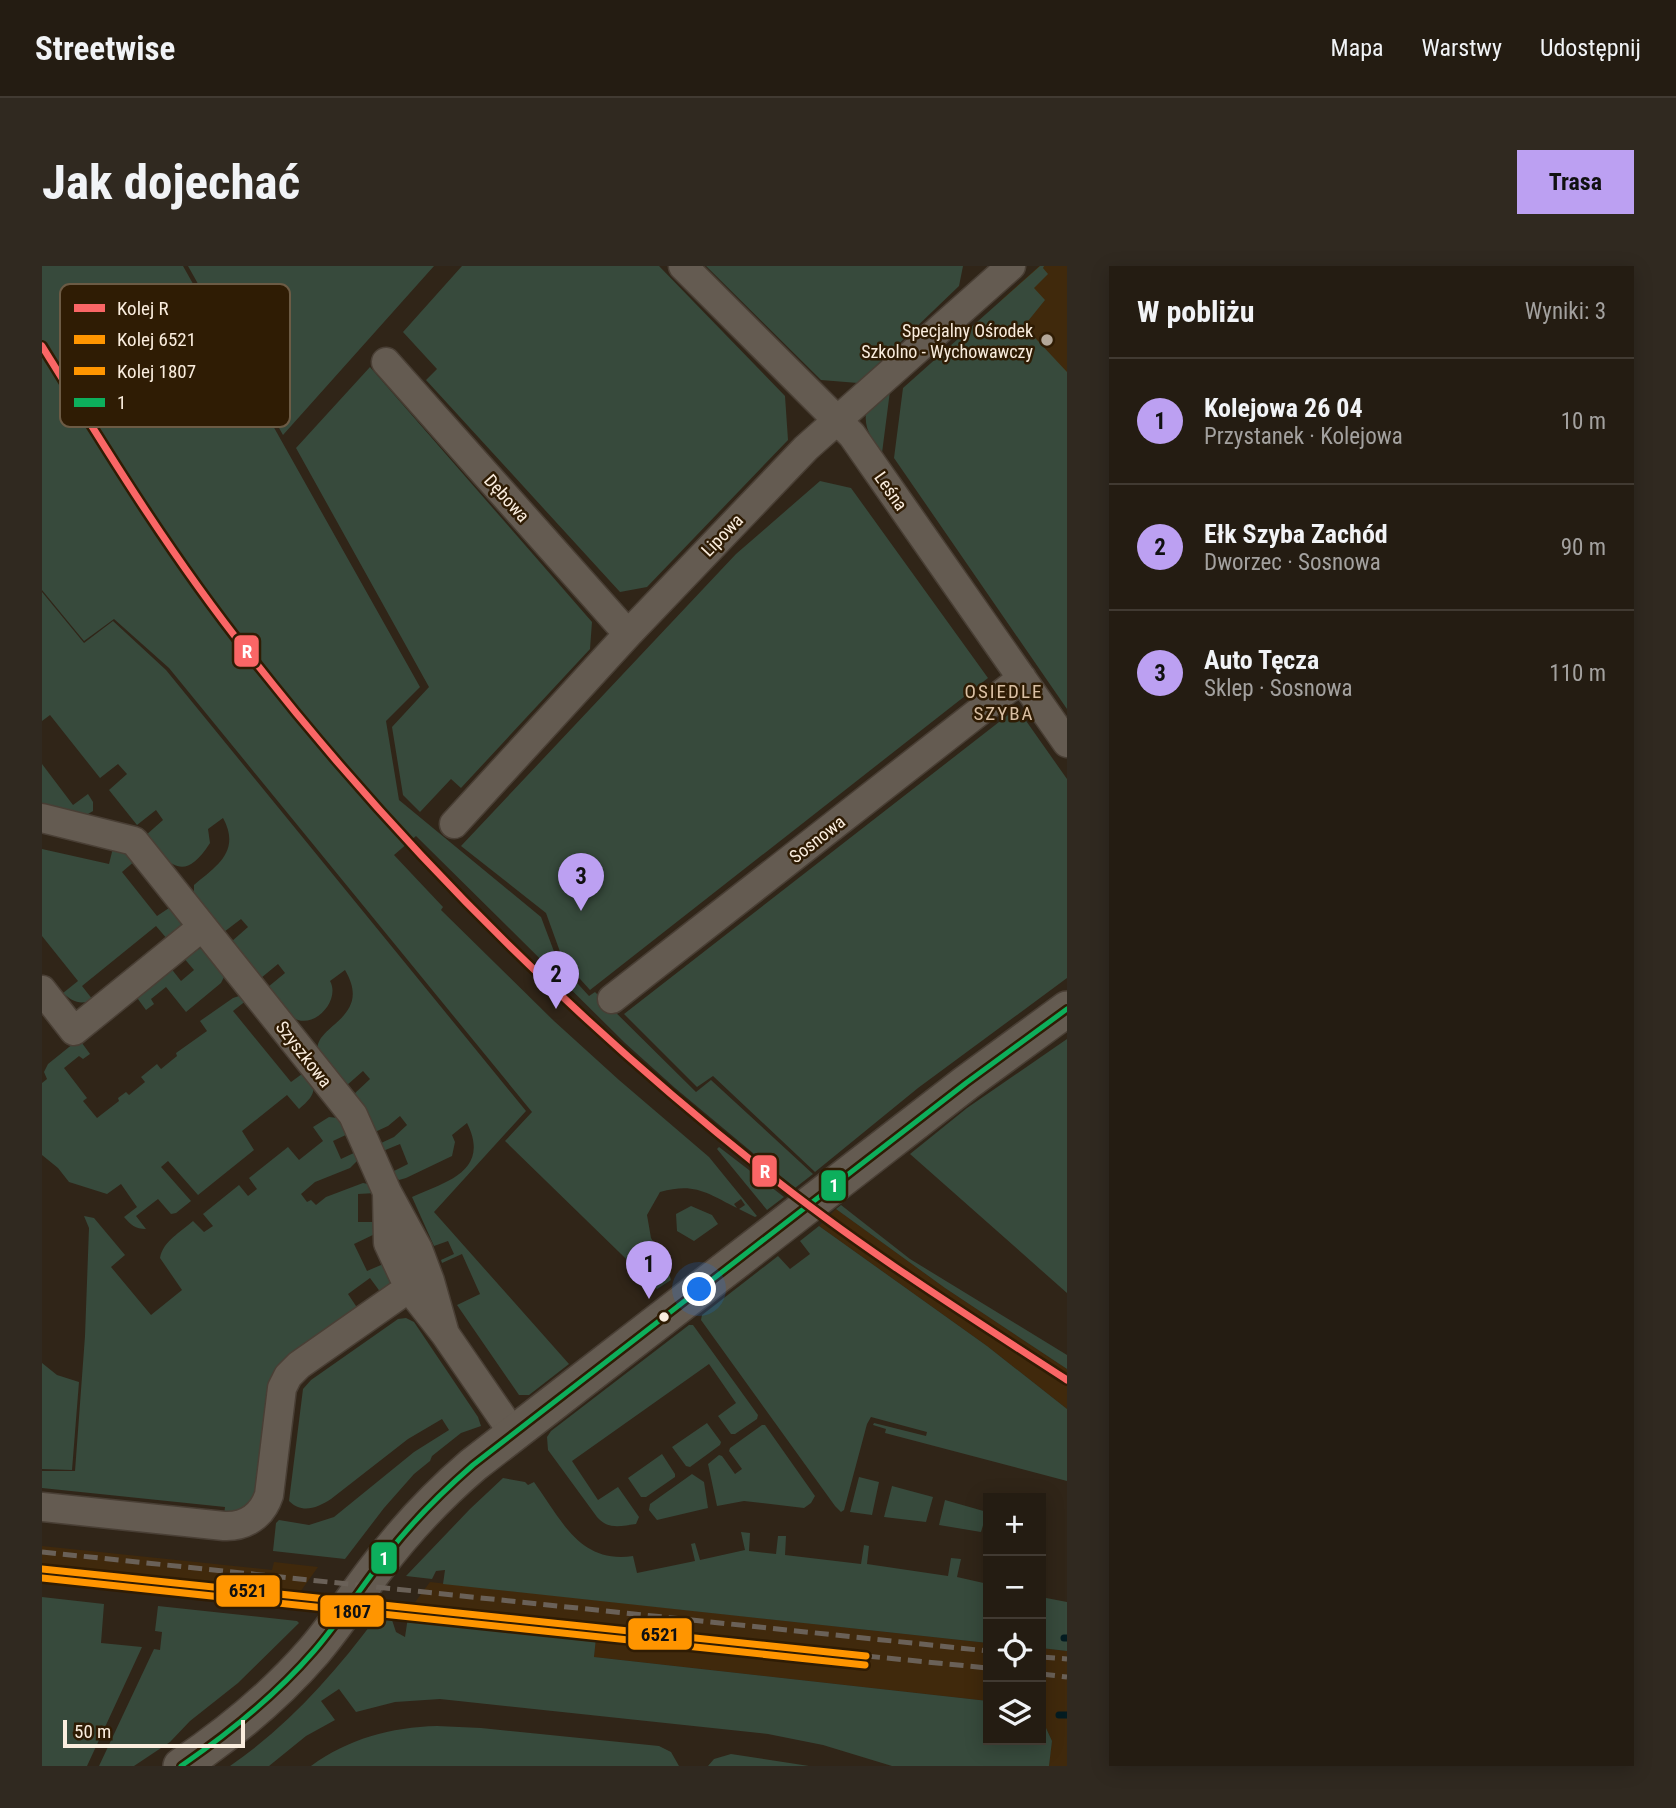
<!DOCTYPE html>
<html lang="pl">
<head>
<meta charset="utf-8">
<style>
	:root { --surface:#241c12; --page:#302920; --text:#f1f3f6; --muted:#a3a19f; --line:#413a32; --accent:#bca0f2 }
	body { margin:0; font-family:"Roboto Condensed",sans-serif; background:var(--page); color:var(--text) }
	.controls { position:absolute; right:21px; bottom:21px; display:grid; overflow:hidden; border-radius:0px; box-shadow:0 4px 18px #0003 }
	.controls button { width:63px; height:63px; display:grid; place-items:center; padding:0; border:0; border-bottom:2px solid var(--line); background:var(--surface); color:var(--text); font:35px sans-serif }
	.scale { position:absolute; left:21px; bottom:18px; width:182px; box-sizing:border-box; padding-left:7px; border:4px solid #faedde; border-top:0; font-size:19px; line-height:24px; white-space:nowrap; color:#faedde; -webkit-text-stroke:5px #2f1c04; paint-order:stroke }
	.you { position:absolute; left:658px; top:1024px; width:24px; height:24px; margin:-18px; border:5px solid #fff; border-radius:50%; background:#1a73e8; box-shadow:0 0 0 10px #1a73e833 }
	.badge { display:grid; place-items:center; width:46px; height:46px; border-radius:50%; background:var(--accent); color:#111; font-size:23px; font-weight:700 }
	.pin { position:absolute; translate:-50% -58px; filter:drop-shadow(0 2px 4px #0008) }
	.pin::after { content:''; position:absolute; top:37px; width:24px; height:21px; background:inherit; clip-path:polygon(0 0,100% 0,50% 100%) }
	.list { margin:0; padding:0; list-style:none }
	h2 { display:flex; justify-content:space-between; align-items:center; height:91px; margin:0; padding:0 28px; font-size:30px }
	h2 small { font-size:23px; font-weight:400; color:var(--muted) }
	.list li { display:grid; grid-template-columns:46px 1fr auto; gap:21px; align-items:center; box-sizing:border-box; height:126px; padding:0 28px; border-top:2px solid var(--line) }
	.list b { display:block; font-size:26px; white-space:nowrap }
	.list p { margin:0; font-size:23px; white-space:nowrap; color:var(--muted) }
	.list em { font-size:23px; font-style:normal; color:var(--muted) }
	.icon { flex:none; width:38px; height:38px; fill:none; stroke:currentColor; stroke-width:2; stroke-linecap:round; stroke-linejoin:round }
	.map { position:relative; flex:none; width:1025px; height:1500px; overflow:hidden; border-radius:0px }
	header { display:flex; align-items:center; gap:42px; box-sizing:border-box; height:98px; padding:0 35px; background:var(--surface); border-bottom:2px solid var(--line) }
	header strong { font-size:33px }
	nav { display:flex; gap:38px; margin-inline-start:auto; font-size:24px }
	.intro { display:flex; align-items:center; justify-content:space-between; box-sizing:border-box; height:168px; padding:0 42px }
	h1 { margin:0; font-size:49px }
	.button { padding:18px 32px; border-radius:0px; background:var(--accent); color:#111; font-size:24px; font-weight:700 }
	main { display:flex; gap:42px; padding:0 42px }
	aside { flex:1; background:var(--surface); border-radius:0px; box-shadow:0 4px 18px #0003 }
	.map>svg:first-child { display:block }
	.built { fill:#40290c }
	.green { fill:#374a3c }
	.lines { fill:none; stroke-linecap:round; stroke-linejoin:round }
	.stream { stroke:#041c21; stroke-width:7 }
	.minor-casing { stroke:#493f35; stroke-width:31 }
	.tertiary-casing { stroke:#493f35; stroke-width:38 }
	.minor { stroke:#645b51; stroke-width:28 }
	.tertiary { stroke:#645b51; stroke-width:35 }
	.rail { stroke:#6a6158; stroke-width:5; stroke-dasharray:14 7; stroke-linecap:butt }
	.bus-1-casing { stroke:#2f1c04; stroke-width:10 }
	.bus-1 { stroke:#0daf5c; stroke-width:5 }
	.rail-1-casing { stroke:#2f1c04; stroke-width:12 }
	.rail-2-casing { stroke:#2f1c04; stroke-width:12 }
	.rail-3-casing { stroke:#2f1c04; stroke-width:12 }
	.rail-1 { stroke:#fa6666; stroke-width:7 }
	.rail-2 { stroke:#ff9500; stroke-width:7 }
	.rail-3 { stroke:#ff9500; stroke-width:7 }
	.poi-dot { fill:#b3a799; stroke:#2f1c04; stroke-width:2.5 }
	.bus-dot { fill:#faedde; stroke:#2f1c04; stroke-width:2.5 }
	.labels { text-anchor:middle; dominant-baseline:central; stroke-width:5; stroke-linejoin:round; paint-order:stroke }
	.poi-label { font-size:18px; fill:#faedde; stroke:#2f1c04; text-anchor:end }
	.street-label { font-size:18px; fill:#faedde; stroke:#2f1c04 }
	.neighbourhood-label { font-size:19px; letter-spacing:2px; fill:#dac0a4; stroke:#2f1c04 }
	.key { fill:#2f1c04; stroke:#6c5b45; stroke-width:2 }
	.key-label { font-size:19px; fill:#faedde }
	.line-badge { stroke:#2f1c04; stroke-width:2.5 }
	.badge-label { font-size:19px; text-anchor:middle; font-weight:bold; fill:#fff }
	.pale-badge-label { font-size:19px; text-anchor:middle; font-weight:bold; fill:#111 }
</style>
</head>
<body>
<header>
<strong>Streetwise</strong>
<nav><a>Mapa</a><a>Warstwy</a><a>Udostępnij</a></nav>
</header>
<div class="intro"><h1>Jak dojechać</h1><a class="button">Trasa</a></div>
<main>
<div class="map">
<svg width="1025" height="1500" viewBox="0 0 1025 1500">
	<rect width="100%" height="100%" fill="#302518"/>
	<path class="built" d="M 997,0 L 1025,0 L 1025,134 L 959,34 Z
		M 794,943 L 903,1022 L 1025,1103 L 1025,1143 L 945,1080 L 777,960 Z
		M 0,1280 L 230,1304 L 232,1296 L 276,1301 L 246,1343 L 196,1337 L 196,1330 L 0,1309 Z
		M 388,1316 L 946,1377 L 946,1435 L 552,1391 L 554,1371 L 362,1351 Z
		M 999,1382 L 1025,1385 L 1025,1500 L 1007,1500 L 1010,1475 L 999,1451 Z"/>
	<path class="green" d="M 0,0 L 141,0 L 378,421 L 344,455 L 357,534 L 499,651 L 516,696 L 547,730 L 553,726 L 654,826 L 669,814 L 771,908 L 753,922 L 633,822 L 583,777 L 374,570 L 352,589 L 401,641 L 399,644 L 512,755 L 577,814 L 667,891 L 715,950 L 713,951 L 697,943 L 703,939 L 699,933 L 692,938 L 695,942 C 665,927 653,916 618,926 L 605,949 L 609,972 L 624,996 L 629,1014 L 615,1023 L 463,875 L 490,846 L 127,402 L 72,353 L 42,375 L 0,324 Z
		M 146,0 L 392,0 L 241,169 Z
		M 420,0 L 617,0 L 743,130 L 746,174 L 605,321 L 578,326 L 384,114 L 395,103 L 361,66 Z
		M 664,0 L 921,0 L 917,20 L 816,117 L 779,114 Z
		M 998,0 L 1002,0 L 1001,2 L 1006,8 L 992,22 L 1003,34 L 982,60 L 1025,106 L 1025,443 L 852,192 L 861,122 Z
		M 328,101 L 550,356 L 548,383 L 419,522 L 409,513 L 378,546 L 361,529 L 350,461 L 387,421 L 254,182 Z
		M 848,125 L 840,187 C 831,174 822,164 824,147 Z
		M 778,215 L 809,222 L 946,412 L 548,724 L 521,694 L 504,647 L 419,580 L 694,288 Z
		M 0,326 L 42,377 L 71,355 L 124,404 L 484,845 L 392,946 L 527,1098 L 487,1129 L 477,1129 L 415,1039 L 438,1028 L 420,988 L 400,997 L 399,994 L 412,988 L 406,975 L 392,980 L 370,931 C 404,916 449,905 425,857 L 410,869 L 413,876 L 410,890 L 364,912 L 357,914 L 350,906 L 366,898 L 358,878 L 341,885 L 337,878 L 352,871 L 365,859 L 358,850 L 346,860 L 333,866 L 311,829 L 328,813 L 321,805 L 304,820 L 276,786 C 270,759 332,753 303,704 L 288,715 C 298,733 276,760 256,754 C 244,750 234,731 226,721 L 243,707 L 236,698 L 219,712 L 189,676 L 206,661 L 199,653 L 182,666 L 152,630 L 152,619 C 175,600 199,585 181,552 L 166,563 L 168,577 C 141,619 127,598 103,570 L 121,554 L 114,544 L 95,559 L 67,524 L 85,508 L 76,498 L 58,512 L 8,449 L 0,455 Z
		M 975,442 L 1025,513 L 1025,712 L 876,822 L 773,906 L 671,810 L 655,821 L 582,748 Z
		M 0,498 L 31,539 L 46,528 L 51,536 L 51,545 L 41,551 L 0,541 Z
		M 71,582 L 82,584 L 94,594 L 80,606 L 115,650 L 130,640 L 140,659 L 126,674 L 114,660 L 40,720 L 51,734 C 38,739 31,736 21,727 L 36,715 L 0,670 L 0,583 L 67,598 Z
		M 157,683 L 162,683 L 183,709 L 179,717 L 144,746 L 124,721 L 109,733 L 112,738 L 104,744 L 93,729 L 128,701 L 139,715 L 152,704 L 141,691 Z
		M 200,729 L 205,734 L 191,745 L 249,816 L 264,805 C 276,824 273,829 257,843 L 245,829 L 200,865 L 212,884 L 156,929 L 126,895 L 119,901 L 149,935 L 134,947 L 129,948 L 116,933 L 94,950 L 104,963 C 93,963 89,959 82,951 L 95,941 L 79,918 L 65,928 L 27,916 L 16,902 L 0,889 L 0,817 L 5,813 L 2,806 L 6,798 L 37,773 L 48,788 L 41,793 L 37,790 L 22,802 L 45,832 L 41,835 L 55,852 L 77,835 L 76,832 L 84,826 L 87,829 L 103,816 L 99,811 L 115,798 L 119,803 L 135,790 L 134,787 L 165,765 L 158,755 L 191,732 Z
		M 1025,773 L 1025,1027 L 868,888 L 925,842 Z
		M 287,851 L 296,852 L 308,867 L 291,875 L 299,893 L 316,885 L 315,895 L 308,902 L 273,916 L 259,928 L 265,936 L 269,934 L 274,939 L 284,931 L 321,917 L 326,918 L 334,927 L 316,928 L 316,956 L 335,956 L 335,967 L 312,978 L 325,1005 L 346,996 L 353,1016 L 339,1027 L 328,1012 L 306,1028 L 316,1043 L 248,1092 L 217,1224 L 201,1245 L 182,1249 L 183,1241 L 0,1222 L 0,1205 L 33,1205 L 43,1070 L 47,962 L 42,950 L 52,952 L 83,989 L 69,1001 L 109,1049 L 140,1024 L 118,992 C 121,975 139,966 151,955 L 162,966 L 171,960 L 161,948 L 197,919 L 206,930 L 215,923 L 207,912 L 246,881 L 257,894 L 281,875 L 271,861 Z
		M 677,881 L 742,931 L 725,944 L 675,883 Z
		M 799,939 L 868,993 L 1025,1089 L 1025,1103 L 903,1022 L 794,943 Z
		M 649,940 L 670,949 L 676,958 L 652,975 L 635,965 L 634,948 Z
		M 777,960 L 945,1080 L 1025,1143 L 1025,1215 L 843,1167 L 844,1163 L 831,1159 L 832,1157 L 884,1170 L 885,1166 L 829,1151 L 825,1158 L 802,1244 L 799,1246 L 793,1240 L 659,1054 L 660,1049 L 736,990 L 748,1003 L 768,988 L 758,975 Z
		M 364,1052 L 372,1056 L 436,1151 L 439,1160 L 419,1167 L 390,1190 L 388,1195 L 372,1208 L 342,1242 L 303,1293 L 231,1285 L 234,1257 L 237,1254 L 267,1259 L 292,1251 L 372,1186 L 407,1164 L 400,1153 L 366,1173 L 289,1233 C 275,1242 260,1248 247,1235 L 261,1123 L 269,1114 L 356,1053 Z
		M 647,1059 L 651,1059 L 716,1149 L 715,1153 L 693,1168 L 689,1168 L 676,1150 L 694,1137 L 667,1098 L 530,1195 L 556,1234 L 576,1221 L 597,1251 L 594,1258 C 579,1260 566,1264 555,1251 L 506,1184 L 505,1171 L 509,1165 Z
		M 0,1097 L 15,1109 L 37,1116 L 30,1204 L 0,1203 Z
		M 665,1157 L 679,1176 L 678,1179 L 648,1201 L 644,1200 L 630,1181 Z
		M 720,1159 L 723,1159 L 773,1230 L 769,1237 L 762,1242 L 702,1235 L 675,1240 L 666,1198 L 677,1189 L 680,1190 L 693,1208 L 700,1203 L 687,1185 L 688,1182 Z
		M 620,1188 L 633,1208 L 633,1211 L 604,1231 L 599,1231 L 586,1212 Z
		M 650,1208 L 662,1216 L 666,1242 L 615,1254 L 607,1244 L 608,1238 Z
		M 817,1211 L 837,1216 L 830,1249 L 808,1246 Z
		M 461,1212 L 483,1216 L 486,1219 L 492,1216 C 519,1253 537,1298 591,1290 L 595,1307 L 653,1295 L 649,1278 L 653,1277 L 658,1294 L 703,1284 L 699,1266 L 708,1267 L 707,1285 L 734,1288 L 736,1270 L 744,1270 L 743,1289 L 819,1298 L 822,1279 L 827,1280 L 825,1298 L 906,1310 L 909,1292 L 919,1293 L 915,1311 L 946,1318 L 946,1377 L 401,1318 L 403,1304 L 394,1305 L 390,1313 L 364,1310 L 428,1243 Z
		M 850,1220 L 891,1231 L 884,1256 L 842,1251 Z
		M 903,1234 L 945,1246 L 939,1266 L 897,1259 Z
		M 0,1331 L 62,1338 L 59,1377 L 100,1381 L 45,1500 L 0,1500 Z
		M 999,1331 L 1025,1336 L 1025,1385 L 999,1382 Z
		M 116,1340 L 255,1355 L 257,1357 L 196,1417 L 148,1455 L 128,1476 L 92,1500 L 57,1500 L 112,1383 L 118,1384 L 120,1366 L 113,1365 Z
		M 366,1351 L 554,1372 L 552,1391 L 946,1435 L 946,1474 L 999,1474 L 999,1451 L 1010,1475 L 1007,1500 L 850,1500 L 781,1479 L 726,1468 L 398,1433 L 353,1436 L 314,1446 L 297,1423 L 279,1435 L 293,1454 L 264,1470 L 227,1500 L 188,1500 C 246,1460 292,1408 334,1352 L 350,1354 L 354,1366 L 363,1371 Z
		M 395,1460 L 439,1462 L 617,1480 L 629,1486 L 637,1500 L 269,1500 C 306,1473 349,1461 395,1460 Z
		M 689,1488 L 767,1500 L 666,1500 L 672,1493 Z"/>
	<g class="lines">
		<path class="stream" d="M 1022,1372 L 1025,1372
			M 1017,1449 L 1025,1449"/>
		<defs>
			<path id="minor" d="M 641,0 L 810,169 L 1025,477
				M 344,96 L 586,368
				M 0,552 L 92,575 L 311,849 L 345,926 L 376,983 L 388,1015 L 403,1068
				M 412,558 L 586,368 L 764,182 L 969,0
				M 0,724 L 32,765 L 160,661
				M 570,733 L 980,412
				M 345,928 L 346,977 L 367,1022 L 403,1068 L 471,1167
				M 0,1241 L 182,1260 C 203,1261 220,1250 227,1229 L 240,1122 L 246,1110 L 257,1099 L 367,1022"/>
			<path id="tertiary" d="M 139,1500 C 188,1467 233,1430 272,1385 C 295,1358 314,1328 336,1300 C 364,1263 396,1229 431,1199 L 924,817 L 1025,743"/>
		</defs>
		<use href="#minor" class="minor-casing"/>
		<use href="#tertiary" class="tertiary-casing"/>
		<use href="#minor" class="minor"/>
		<use href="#tertiary" class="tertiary"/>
		<path class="rail" d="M 0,1286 L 946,1385
			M 824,1390 L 946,1402
			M 999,1391 L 1025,1393
			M 999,1408 L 1025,1411"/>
		<defs>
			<path id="bus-1" d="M 139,1500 C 187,1467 233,1430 272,1385 C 299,1354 320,1319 346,1287 C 371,1255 400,1226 431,1199 L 924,817 L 1025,743"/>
		</defs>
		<use href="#bus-1" class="bus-1-casing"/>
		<use href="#bus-1" class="bus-1"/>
		<defs>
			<path id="rail-1" d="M 0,80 C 65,185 129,290 206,387 C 356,579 530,752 721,904 C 817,981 922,1047 1025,1114"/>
			<path id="rail-2" d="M 0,1303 L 824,1390"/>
			<path id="rail-3" d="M 0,1312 L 823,1399"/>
		</defs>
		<use href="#rail-1" class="rail-1-casing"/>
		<use href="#rail-2" class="rail-2-casing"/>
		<use href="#rail-3" class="rail-3-casing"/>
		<use href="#rail-1" class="rail-1"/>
		<use href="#rail-2" class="rail-2"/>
		<use href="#rail-3" class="rail-3"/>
	</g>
	<circle class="poi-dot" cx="1005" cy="74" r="7"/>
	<circle class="bus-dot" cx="622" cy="1051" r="6"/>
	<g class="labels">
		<g class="poi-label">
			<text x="991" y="64">Specjalny Ośrodek<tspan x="991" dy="21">Szkolno - Wychowawczy</tspan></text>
		</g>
		<g class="street-label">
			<text transform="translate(849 225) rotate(55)">Leśna</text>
			<text transform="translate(465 232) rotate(48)">Dębowa</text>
			<text transform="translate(680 269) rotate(-46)">Lipowa</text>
			<text transform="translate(775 573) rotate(-38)">Sosnowa</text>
			<text transform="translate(262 788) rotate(52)">Szyszkowa</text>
		</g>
		<g class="neighbourhood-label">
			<text x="962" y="425">OSIEDLE<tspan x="962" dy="22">SZYBA</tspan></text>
		</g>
	</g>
	<rect x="18" y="18" width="230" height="143" rx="10" class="key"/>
	<rect x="32" y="38" width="31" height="8" fill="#fa6666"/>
	<rect x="32" y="69" width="31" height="9" fill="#ff9500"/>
	<rect x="32" y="101" width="31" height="8" fill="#ff9500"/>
	<rect x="32" y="132" width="31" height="9" fill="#0daf5c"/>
	<g class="key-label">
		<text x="75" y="49">Kolej R</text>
		<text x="75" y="80">Kolej 6521</text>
		<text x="75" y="112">Kolej 1807</text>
		<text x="75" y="143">1</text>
	</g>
	<g class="line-badge">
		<rect x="191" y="368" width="27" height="34" rx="7" fill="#fa6666"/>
		<rect x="709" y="888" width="27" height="34" rx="7" fill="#fa6666"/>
		<rect x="778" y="903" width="27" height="33" rx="7" fill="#0daf5c"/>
		<rect x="328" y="1275" width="28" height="34" rx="7" fill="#0daf5c"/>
		<rect x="173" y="1308" width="66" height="34" rx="7" fill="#ff9500"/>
		<rect x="277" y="1328" width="66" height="34" rx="7" fill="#ff9500"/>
		<rect x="585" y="1351" width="66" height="34" rx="7" fill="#ff9500"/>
	</g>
	<g class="badge-label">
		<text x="205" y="392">R</text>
		<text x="723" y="912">R</text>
		<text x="792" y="926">1</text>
		<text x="342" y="1299">1</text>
	</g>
	<g class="pale-badge-label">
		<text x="206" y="1331">6521</text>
		<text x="310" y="1352">1807</text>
		<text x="618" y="1375">6521</text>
	</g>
</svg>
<div class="controls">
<button>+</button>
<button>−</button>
<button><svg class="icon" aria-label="locate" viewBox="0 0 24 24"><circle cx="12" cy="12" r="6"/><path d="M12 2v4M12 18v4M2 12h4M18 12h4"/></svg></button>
<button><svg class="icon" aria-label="layers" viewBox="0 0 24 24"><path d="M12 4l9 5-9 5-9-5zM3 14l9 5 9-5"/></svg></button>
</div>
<div class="scale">50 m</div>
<div class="you"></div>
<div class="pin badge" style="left:607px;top:1033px">1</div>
<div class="pin badge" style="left:514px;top:743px">2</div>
<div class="pin badge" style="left:539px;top:645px">3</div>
</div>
<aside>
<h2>W pobliżu<small>Wyniki: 3</small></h2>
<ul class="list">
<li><span class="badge">1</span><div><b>Kolejowa 26 04</b><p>Przystanek · Kolejowa</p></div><em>10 m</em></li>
<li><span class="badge">2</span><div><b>Ełk Szyba Zachód</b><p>Dworzec · Sosnowa</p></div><em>90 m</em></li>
<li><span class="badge">3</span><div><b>Auto Tęcza</b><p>Sklep · Sosnowa</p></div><em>110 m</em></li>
</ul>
</aside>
</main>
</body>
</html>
